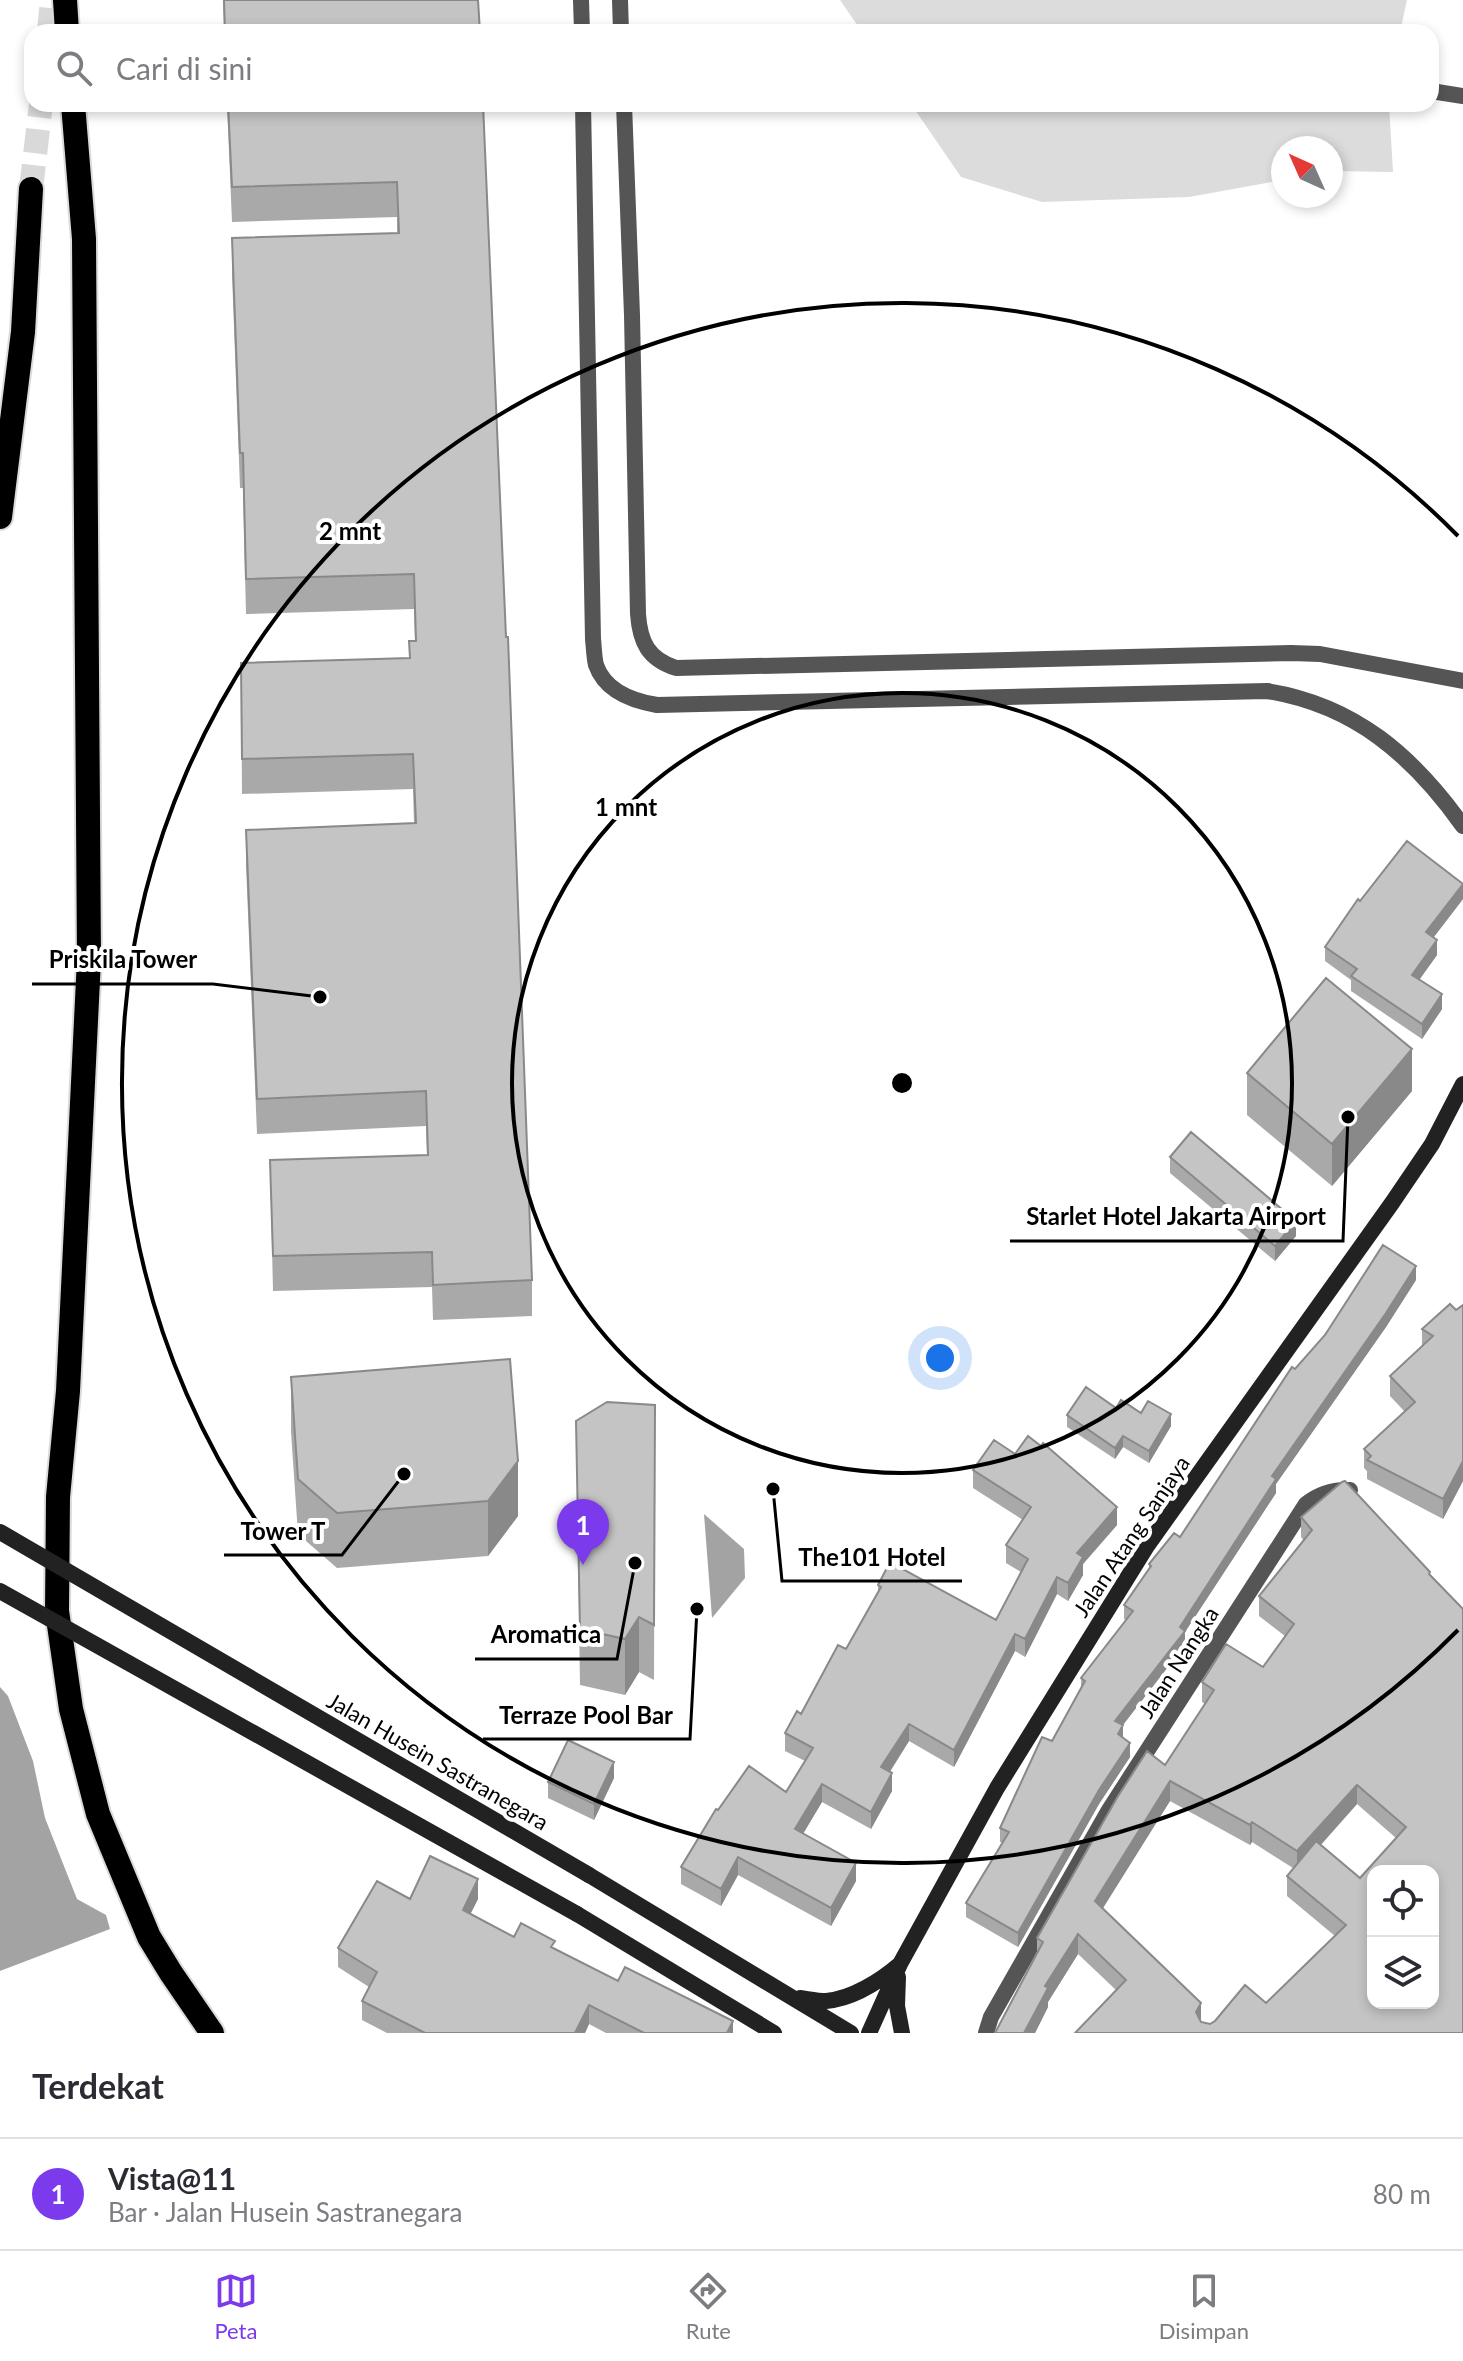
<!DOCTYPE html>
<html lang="id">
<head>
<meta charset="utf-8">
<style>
	:root { --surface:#fff; --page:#f7f7f7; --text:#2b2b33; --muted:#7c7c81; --line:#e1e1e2; --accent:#7c3aed }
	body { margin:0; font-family:Lato,sans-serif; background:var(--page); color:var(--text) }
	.controls { position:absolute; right:24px; bottom:24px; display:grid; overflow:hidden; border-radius:16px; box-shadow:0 4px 12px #0003 }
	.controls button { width:72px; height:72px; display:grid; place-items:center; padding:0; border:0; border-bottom:2px solid var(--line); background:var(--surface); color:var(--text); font:40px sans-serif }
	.compass { position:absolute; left:1271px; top:136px; width:72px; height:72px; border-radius:50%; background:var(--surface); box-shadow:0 4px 12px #0003; rotate:315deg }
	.you { position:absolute; left:940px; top:1358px; width:28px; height:28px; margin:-20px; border:6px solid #fff; border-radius:50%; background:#1a73e8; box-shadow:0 0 0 12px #1a73e833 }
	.badge { display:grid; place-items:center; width:52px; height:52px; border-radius:50%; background:var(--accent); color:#fff; font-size:26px; font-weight:700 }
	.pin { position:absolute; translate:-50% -66px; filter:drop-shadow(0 2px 4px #0008) }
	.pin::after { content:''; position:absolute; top:42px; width:28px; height:24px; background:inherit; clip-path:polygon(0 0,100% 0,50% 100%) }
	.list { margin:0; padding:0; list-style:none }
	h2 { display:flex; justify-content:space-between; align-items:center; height:104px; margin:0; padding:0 32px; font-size:34px }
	h2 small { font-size:26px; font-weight:400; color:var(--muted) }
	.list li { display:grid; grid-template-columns:52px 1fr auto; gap:24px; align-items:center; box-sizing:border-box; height:112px; padding:0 32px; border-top:2px solid var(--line) }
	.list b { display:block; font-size:30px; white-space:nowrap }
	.list p { margin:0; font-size:26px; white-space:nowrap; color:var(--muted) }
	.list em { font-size:26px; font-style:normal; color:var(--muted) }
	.icon { flex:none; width:44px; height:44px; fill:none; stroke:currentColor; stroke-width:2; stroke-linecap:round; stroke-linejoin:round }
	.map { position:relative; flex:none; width:1463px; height:2033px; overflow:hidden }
	.search { position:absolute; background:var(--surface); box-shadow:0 4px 12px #0003; left:24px; right:24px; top:24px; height:88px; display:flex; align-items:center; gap:20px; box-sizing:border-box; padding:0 28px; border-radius:24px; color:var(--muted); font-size:30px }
	.sheet { height:216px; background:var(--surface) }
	nav { display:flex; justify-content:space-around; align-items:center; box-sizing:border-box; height:112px; border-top:2px solid var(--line); background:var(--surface); font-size:22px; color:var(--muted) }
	nav a { display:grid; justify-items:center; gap:4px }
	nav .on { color:var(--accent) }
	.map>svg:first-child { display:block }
	.green { fill:#dcdcdc }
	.water { fill:#a3a3a3 }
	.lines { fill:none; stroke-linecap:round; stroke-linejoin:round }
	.motorway-tunnel { stroke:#d9d9d9; stroke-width:24; stroke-dasharray:24 12; stroke-linecap:butt }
	.motorway-casing { stroke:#dbdbdb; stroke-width:28 }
	.minor { stroke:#555; stroke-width:16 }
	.tertiary { stroke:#555; stroke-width:16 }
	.secondary { stroke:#222; stroke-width:16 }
	.motorway { stroke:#000; stroke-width:24 }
	.secondary-bridge { stroke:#222; stroke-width:16 }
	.wall { fill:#a9a9a9; fill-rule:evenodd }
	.shaded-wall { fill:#898989 }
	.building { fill:#c4c4c4; stroke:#898989; stroke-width:2; fill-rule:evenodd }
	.ring { fill:none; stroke:#000; stroke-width:4 }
	.labels { text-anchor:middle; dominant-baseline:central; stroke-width:8; stroke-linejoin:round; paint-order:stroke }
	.street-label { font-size:22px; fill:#000; stroke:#fff }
	.centre { fill:#000; stroke:#fff; stroke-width:4 }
	.ring-label { font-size:24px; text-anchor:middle; font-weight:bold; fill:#000; stroke:#fff; stroke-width:8; stroke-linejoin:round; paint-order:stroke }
	.leader { fill:none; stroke:#000; stroke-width:3 }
	.callout-dot { fill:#000; stroke:#fff; stroke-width:3 }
	.callout-label { font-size:24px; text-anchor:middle; font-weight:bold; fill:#000; stroke:#fff; stroke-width:8; stroke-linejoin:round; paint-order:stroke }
</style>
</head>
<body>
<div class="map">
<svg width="1463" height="2033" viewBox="0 0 1463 2033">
	<rect width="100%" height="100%" fill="#fff"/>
	<path class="green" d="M 840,0 L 1407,0 L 1400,32 L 862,32 Z
		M 911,104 L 1389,104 L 1393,172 L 1331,171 L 1331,148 L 1283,148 L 1283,180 L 1189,197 L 1042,202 L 961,177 Z"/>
	<path class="water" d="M 704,1514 L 744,1549 L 745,1578 L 712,1618 Z
		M 0,1687 L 8,1696 L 33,1761 L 45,1818 L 77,1899 L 106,1915 L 110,1929 L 0,1971 Z"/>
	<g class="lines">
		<path class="motorway-tunnel" d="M 49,32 L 52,0
			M 31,189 L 41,104"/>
		<defs>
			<path id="motorway" d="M 65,0 L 67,32
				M 73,104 L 84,239 L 89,959 L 68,1391 L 58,1497 L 57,1611 L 71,1709 L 98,1814 L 149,1937 L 171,1973 L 212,2033
				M 0,517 L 23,332 L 31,189"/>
		</defs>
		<use href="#motorway" class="motorway-casing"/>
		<path class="minor" d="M 1431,91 L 1463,96
			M 986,2033 L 991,2017 L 1109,1810 L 1306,1504 C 1320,1493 1333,1489 1350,1490"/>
		<path class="tertiary" d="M 581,0 L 582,32
			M 620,0 L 621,32
			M 583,104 L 593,639 C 594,648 594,657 596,665 C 605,691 633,701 657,705 L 1267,691 C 1355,705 1413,756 1463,826
			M 624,104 L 632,315 L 638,614 C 640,642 648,659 676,668 L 1291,653 L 1320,654 L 1463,681"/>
		<path class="secondary" d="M 589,1875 L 851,2033
			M 577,1914 L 774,2033
			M 898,1977 L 897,2006 L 902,2033
			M 800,1998 C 808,1999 818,2001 826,2001 C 852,1999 880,1981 900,1964
			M 869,2033 L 900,1964 L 997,1788 L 1147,1546 L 1392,1203 L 1432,1144 L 1463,1084"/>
		<use href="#motorway" class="motorway"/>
		<path class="secondary-bridge" d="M 0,1532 L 589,1875
			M 0,1591 L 577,1914"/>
	</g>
	<path class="wall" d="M 223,0 L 478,0 L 480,32 L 224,32 Z
		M 227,104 L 483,104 L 532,1280 L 532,1316 L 433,1320 L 432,1287 L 273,1291 L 270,1160 L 427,1155 L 426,1126 L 257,1134 L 246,865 L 246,830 L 414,823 L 413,789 L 242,794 L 241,663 L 409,658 L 415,641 L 414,609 L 246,614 L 243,488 L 240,488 L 232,274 L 232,238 L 397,233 L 397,217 L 232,222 Z
		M 1463,899 L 1434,937 L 1437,955 L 1419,980 L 1442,1009 L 1422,1039 L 1351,991 L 1351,980 L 1325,961 L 1325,947 L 1360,901 Z
		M 1247,1073 L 1412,1091 L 1332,1186 L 1247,1115 Z
		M 1170,1157 L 1296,1236 L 1275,1261 L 1170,1173 Z
		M 1416,1280 L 1386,1327 L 1276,1484 L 1276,1493 L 1185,1632 L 1185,1645 L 1123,1725 L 1123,1738 L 1130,1757 L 1099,1804 L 1018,1947 L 966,1917 L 966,1903 L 1003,1843 L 1000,1842 L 1000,1828 L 1052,1741 L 1081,1687 L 1081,1678 L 1126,1620 L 1124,1619 L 1124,1605 L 1149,1568 L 1149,1564 L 1180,1537 L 1295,1369 Z
		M 1463,1305 L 1463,1481 L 1443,1519 L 1367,1479 L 1367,1471 L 1364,1468 L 1364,1449 L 1405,1412 L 1390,1396 L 1390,1376 L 1422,1346 L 1422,1329 Z
		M 291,1377 L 518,1516 L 488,1556 L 337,1568 L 298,1534 L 291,1432 Z
		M 655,1405 L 654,1680 L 639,1672 L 625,1695 L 580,1685 L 576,1421 Z
		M 1116,1408 L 1141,1413 L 1171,1426 L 1149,1463 L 1123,1447 L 1115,1459 L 1067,1427 L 1067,1415 Z
		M 973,1470 L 1117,1525 L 1083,1564 L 1083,1575 L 1068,1601 L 1057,1594 L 1025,1657 L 1015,1651 L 954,1767 L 909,1741 L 890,1772 L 892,1791 L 871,1829 L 822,1802 L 803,1834 L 856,1881 L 831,1926 L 738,1875 L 721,1906 L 681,1884 L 681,1867 L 718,1810 L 786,1792 L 805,1761 L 785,1751 L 785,1733 L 801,1714 L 846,1649 L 878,1592 L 878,1585 L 996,1620 L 1021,1572 L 1006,1563 L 1006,1545 L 1023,1520 L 973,1488 Z
		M 1301,1517 L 1430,1575 L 1463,2033 L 1075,2033 L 1116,1990 L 1078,1954 L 1048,2002 L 1048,2007 L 1035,2033 L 995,2033 L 1037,1952 L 1037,1938 L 1165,1765 L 1205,1704 L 1202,1702 L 1202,1682 L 1263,1667 L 1285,1636 L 1259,1616 L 1259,1596 L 1304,1541 L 1301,1537 ZM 1170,1801 L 1250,1845 L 1252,1842 L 1293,1868 L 1287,1876 L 1287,1896 L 1335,1936 L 1266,2003 L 1210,2024 L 1201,2022 L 1102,1908 ZM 1357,1804 L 1396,1838 L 1360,1878 L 1321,1845 Z
		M 614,1778 L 594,1820 L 548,1798 L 548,1782 Z
		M 410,1899 L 478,1899 L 470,1914 L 514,1937 L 555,1949 L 618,1981 L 733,2033 L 606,2033 L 589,2024 L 585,2033 L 387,2033 L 362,2020 L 362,2001 L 369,1987 L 338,1967 L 338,1948 Z"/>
	<path class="shaded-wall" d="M 1463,884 L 1463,899 L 1426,947 L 1426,932 Z
		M 1437,940 L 1437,955 L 1412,990 L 1412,975 Z
		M 1442,994 L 1442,1009 L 1422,1039 L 1422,1024 Z
		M 1412,1049 L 1412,1091 L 1332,1186 L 1332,1144 Z
		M 1296,1221 L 1296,1236 L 1275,1261 L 1275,1246 Z
		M 1416,1266 L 1416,1280 L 1386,1327 L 1276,1484 L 1276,1493 L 1185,1632 L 1185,1645 L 1115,1735 L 1115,1721 L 1180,1627 L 1272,1476 Z
		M 1171,1414 L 1171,1426 L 1149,1463 L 1149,1451 Z
		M 1123,1436 L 1123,1447 L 1115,1459 L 1115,1448 Z
		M 518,1461 L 518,1516 L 488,1556 L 488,1501 Z
		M 1463,1461 L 1463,1481 L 1443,1519 L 1443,1499 Z
		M 1117,1507 L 1117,1525 L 1083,1564 L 1083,1575 L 1068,1601 L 1068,1583 L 1077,1553 Z
		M 1057,1577 L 1057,1594 L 1025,1657 L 1025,1639 Z
		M 639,1617 L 639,1672 L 625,1695 L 625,1639 Z
		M 1015,1634 L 1015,1651 L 954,1767 L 954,1750 Z
		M 909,1724 L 909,1741 L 881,1785 L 881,1767 Z
		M 1123,1725 L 1123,1739 L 1118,1734 Z
		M 1130,1743 L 1130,1757 L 1099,1804 L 1018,1947 L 1018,1933 L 1099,1790 Z
		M 614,1762 L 614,1778 L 594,1820 L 594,1804 Z
		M 892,1773 L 892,1791 L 871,1829 L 871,1812 Z
		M 1170,1781 L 1170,1801 L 1095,1921 L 1095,1901 Z
		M 822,1784 L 822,1802 L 795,1847 L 795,1829 Z
		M 1357,1785 L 1357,1804 L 1297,1871 L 1297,1851 Z
		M 1252,1822 L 1252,1842 L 1250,1845 L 1250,1825 Z
		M 738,1857 L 738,1875 L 721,1906 L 721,1889 Z
		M 856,1863 L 856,1881 L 831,1926 L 831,1908 Z
		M 478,1879 L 478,1899 L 463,1929 L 463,1910 Z
		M 1078,1934 L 1078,1954 L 1048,2002 L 1048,2007 L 1035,2033 L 1024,2033 L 1045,1986 Z
		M 1201,2003 L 1201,2023 L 1196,2012 Z
		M 589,2005 L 589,2024 L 585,2033 L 575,2033 Z
		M 733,2021 L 733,2033 L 727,2033 Z"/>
	<path class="building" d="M 224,0 L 478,0 L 480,32 L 225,32 Z
		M 228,104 L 483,104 L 506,637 L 508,637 L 532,1280 L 433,1285 L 432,1252 L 273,1256 L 270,1160 L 428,1155 L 426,1091 L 257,1099 L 246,830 L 416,823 L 413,754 L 242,759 L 241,663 L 410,658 L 409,641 L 416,641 L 414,574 L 246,579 L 243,453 L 240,453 L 232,238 L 399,233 L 397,182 L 232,187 Z
		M 1407,841 L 1463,884 L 1426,932 L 1437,940 L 1412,975 L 1442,994 L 1422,1024 L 1351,976 L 1357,969 L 1325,947 L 1358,899 L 1360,901 Z
		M 1326,978 L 1412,1049 L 1332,1144 L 1247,1073 Z
		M 1191,1132 L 1296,1221 L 1275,1246 L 1170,1157 Z
		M 1383,1245 L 1416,1266 L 1386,1313 L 1272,1476 L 1276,1479 L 1180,1627 L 1185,1631 L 1115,1721 L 1123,1725 L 1118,1734 L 1130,1743 L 1099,1790 L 1018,1933 L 966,1903 L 1009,1832 L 1000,1828 L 1042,1737 L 1052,1741 L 1085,1681 L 1081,1678 L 1133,1611 L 1124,1605 L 1151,1566 L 1149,1564 L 1174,1533 L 1180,1537 L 1292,1367 L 1295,1369 L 1325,1335 Z
		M 1450,1304 L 1456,1310 L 1463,1305 L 1463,1461 L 1443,1499 L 1367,1460 L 1371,1456 L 1364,1449 L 1415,1402 L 1390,1376 L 1433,1336 L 1422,1329 Z
		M 510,1359 L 518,1461 L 488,1501 L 337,1513 L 298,1479 L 291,1377 Z
		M 1086,1387 L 1116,1408 L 1121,1400 L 1141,1413 L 1148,1401 L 1171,1414 L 1149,1451 L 1123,1436 L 1115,1448 L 1067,1415 Z
		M 607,1402 L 655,1405 L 654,1625 L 639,1617 L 625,1639 L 580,1629 L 576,1421 Z
		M 1028,1436 L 1041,1446 L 1043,1443 L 1117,1507 L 1077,1553 L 1083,1557 L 1068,1583 L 1057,1577 L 1025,1639 L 1015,1634 L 954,1750 L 909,1724 L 881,1767 L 892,1773 L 871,1812 L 822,1784 L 795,1829 L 856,1863 L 831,1908 L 738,1857 L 721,1889 L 681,1867 L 716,1809 L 718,1810 L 749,1766 L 786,1792 L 813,1748 L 785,1733 L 797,1711 L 801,1714 L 838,1645 L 846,1649 L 881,1587 L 878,1585 L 890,1562 L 996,1620 L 1028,1559 L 1006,1545 L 1031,1507 L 973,1470 L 994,1440 L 1015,1454 Z
		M 1345,1481 L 1430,1572 L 1429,1574 L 1463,1609 L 1463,2033 L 1075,2033 L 1126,1980 L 1078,1934 L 1045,1986 L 1048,1988 L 1024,2033 L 995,2033 L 1043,1942 L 1037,1938 L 1118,1796 L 1147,1751 L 1165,1765 L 1214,1690 L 1202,1682 L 1226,1644 L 1263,1667 L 1294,1624 L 1259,1596 L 1312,1530 L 1301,1517 L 1342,1482 ZM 1170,1781 L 1250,1825 L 1252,1822 L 1297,1851 L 1357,1785 L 1406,1827 L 1360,1878 L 1316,1841 L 1287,1876 L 1346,1925 L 1266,2003 L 1245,1985 L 1215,2021 L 1210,2024 L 1201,2022 L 1196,2012 L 1201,2003 L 1095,1901 ZM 1373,1871 L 1433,1871 L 1433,2003 L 1373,2003 Z
		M 568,1740 L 614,1762 L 594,1804 L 548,1782 Z
		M 430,1856 L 478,1879 L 463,1910 L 514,1937 L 521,1923 L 555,1941 L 551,1947 L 618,1981 L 625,1967 L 733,2021 L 727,2033 L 644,2033 L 589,2005 L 575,2033 L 425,2033 L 362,2001 L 377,1972 L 338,1948 L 377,1881 L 410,1899 Z"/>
	<g class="ring">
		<circle cx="902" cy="1083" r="390"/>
		<path d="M1458 1630A780 780 0 1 1 1458 536"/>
	</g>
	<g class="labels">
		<g class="street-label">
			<text transform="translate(1131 1536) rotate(-56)">Jalan Atang Sanjaya</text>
			<text transform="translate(1178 1662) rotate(-57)">Jalan Nangka</text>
			<text transform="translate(438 1761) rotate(30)">Jalan Husein Sastranegara</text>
		</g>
	</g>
	<circle cx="902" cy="1083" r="12" class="centre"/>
	<g class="ring-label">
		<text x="350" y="540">2 mnt</text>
		<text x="626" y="816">1 mnt</text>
	</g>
	<path class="leader" d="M320 997L213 984H32M1348 1117L1343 1241H1010M404 1474L342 1555H224M773 1489L782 1581H962M635 1563L617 1659H475M697 1609L690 1739H483"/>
	<g class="callout-dot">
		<circle cx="320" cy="997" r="8"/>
		<circle cx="1348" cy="1117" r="8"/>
		<circle cx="404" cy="1474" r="8"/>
		<circle cx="773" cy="1489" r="8"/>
		<circle cx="635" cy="1563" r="8"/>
		<circle cx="697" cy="1609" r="8"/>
	</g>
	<g class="callout-label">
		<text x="123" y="968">Priskila Tower</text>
		<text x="1176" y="1225">Starlet Hotel Jakarta Airport</text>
		<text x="283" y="1540">Tower T</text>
		<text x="872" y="1566">The101 Hotel</text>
		<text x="546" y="1643">Aromatica</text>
		<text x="586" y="1724">Terraze Pool Bar</text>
	</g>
</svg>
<div class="controls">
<button><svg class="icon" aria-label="locate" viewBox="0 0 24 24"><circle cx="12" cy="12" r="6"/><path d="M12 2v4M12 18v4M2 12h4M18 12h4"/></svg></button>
<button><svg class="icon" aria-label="layers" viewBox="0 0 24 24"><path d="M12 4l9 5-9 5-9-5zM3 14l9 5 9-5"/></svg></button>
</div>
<svg class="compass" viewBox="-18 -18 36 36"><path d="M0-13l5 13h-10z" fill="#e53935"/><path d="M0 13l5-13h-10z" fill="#7c7c81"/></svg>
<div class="you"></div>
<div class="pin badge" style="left:583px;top:1565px">1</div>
<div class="search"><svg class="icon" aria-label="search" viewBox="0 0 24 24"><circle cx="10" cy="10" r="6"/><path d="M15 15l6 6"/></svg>Cari di sini</div>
</div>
<section class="sheet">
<h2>Terdekat<small></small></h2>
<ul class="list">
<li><span class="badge">1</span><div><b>Vista@11</b><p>Bar · Jalan Husein Sastranegara</p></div><em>80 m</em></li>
</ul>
</section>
<nav>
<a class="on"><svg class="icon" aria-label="map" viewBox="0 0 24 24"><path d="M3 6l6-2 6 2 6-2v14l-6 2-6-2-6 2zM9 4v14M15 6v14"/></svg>Peta</a>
<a><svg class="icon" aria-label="directions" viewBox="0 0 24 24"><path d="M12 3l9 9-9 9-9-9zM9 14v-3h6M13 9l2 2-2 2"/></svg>Rute</a>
<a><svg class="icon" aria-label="saved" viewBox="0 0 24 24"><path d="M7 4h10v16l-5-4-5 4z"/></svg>Disimpan</a>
</nav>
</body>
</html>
